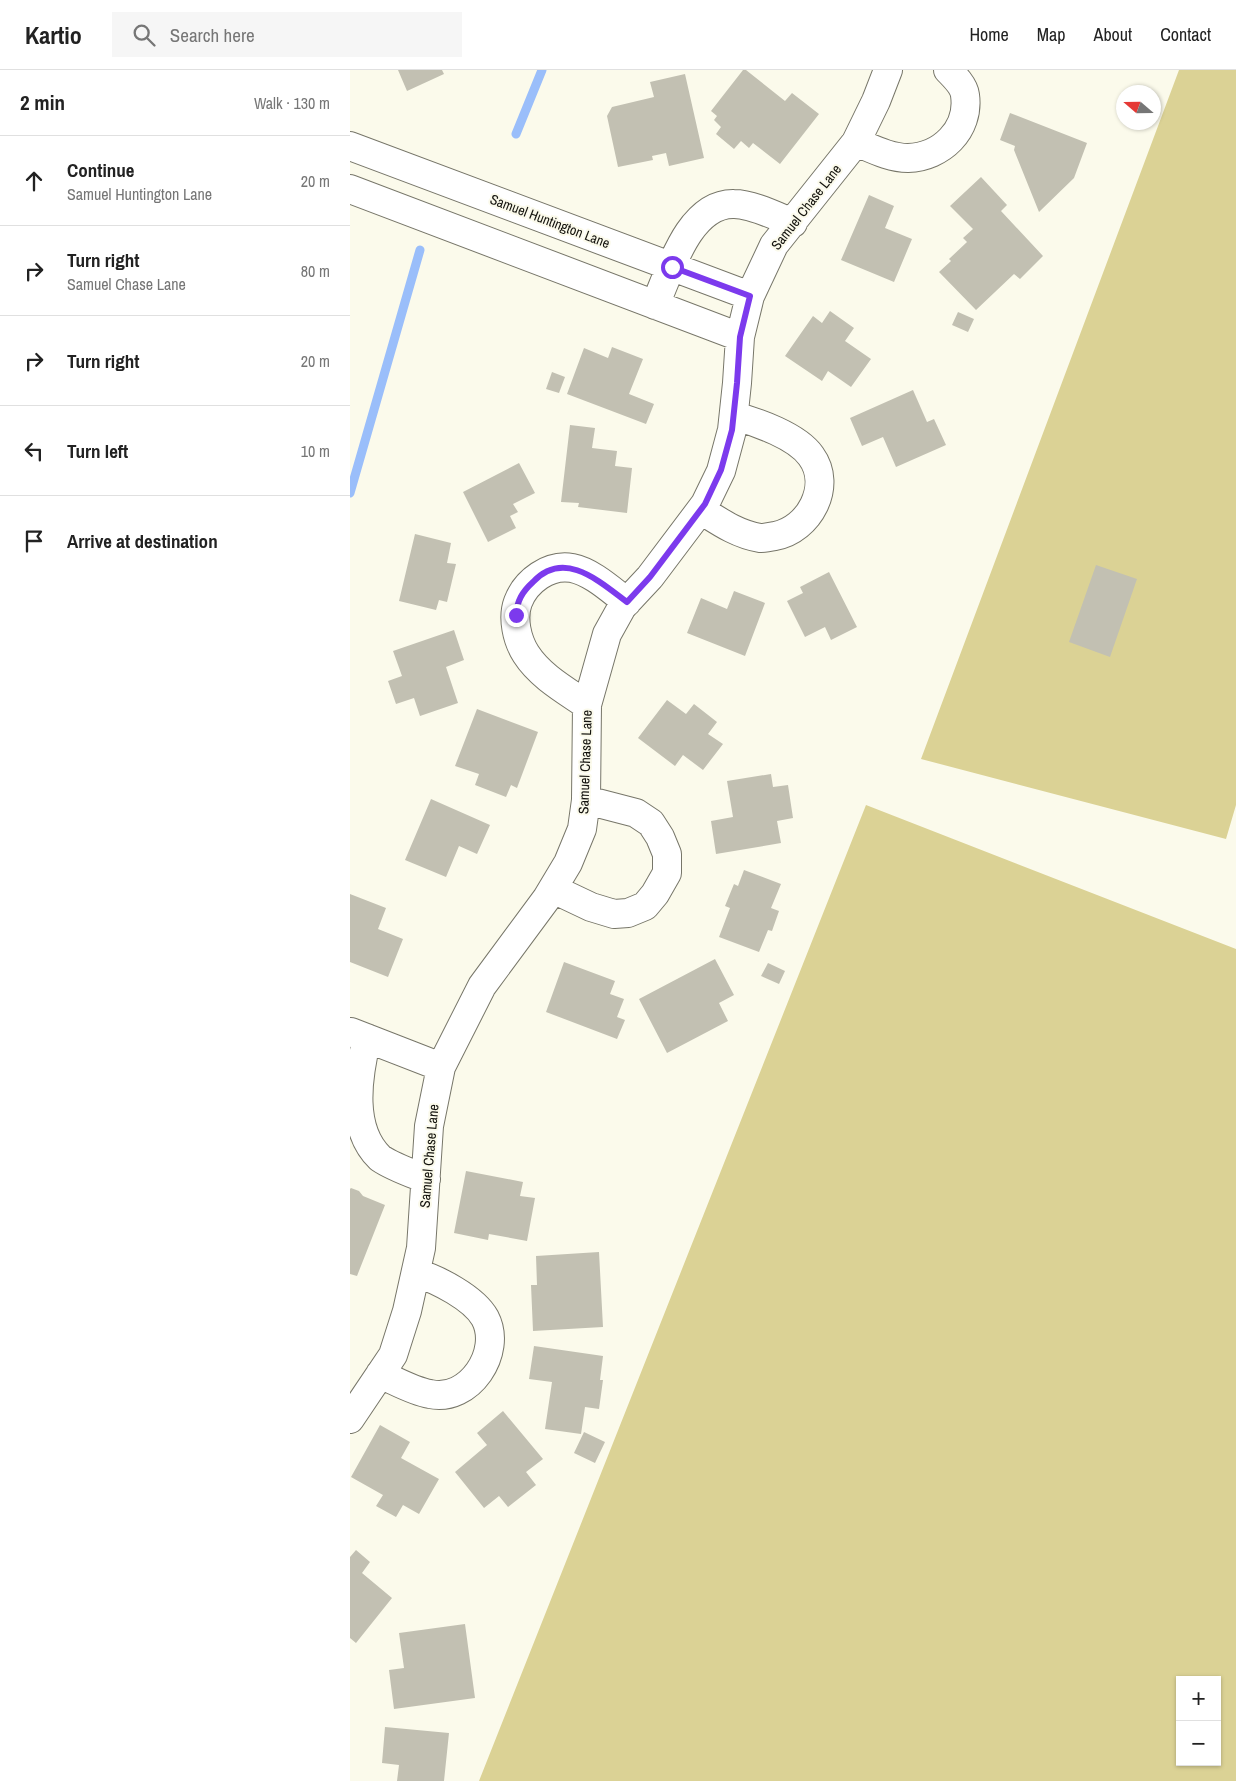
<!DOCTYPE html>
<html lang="en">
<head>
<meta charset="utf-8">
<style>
	:root { --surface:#fff; --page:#f6f6f6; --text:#222; --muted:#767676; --line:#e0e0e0 }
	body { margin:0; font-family:"Archivo Narrow",sans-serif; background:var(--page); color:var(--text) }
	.controls { position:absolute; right:15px; bottom:15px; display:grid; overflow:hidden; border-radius:0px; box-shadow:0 1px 4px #0004 }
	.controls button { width:45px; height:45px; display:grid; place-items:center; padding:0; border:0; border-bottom:1px solid var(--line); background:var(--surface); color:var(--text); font:25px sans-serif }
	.compass { position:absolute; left:766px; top:15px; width:45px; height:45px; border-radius:50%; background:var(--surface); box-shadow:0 1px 4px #0004; rotate:290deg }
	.stop { position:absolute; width:15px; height:15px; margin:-11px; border:4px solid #7c3aed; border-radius:50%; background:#fff }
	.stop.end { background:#7c3aed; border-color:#fff; box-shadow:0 1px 5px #0008 }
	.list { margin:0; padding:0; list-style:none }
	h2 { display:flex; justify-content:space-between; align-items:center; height:65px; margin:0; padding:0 20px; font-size:21px }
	h2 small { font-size:16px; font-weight:400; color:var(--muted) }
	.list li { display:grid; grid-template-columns:32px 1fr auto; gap:15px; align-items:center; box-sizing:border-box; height:90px; padding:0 20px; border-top:1px solid var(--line) }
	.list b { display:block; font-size:19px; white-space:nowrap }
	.list p { margin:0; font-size:16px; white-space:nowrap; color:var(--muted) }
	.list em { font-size:16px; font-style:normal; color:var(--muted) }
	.icon { flex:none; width:28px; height:28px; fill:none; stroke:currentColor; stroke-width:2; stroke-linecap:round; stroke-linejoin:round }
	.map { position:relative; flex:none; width:886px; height:1711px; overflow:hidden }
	header { display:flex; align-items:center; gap:30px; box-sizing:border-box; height:70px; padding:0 25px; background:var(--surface); border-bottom:1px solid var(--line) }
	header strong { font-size:24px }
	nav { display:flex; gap:28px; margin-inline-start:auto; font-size:18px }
	.search { width:350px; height:45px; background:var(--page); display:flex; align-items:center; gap:12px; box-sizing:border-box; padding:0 18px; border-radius:0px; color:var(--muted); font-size:19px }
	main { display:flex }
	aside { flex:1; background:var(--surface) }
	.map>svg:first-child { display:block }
	.green { fill:#dbd295; fill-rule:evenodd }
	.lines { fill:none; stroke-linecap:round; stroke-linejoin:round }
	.stream { stroke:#9abefa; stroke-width:9 }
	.building { fill:#c2c0b2 }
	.minor-casing { stroke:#777669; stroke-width:30 }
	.minor { stroke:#fff; stroke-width:28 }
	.route { stroke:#7c3aed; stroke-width:6 }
	.labels { text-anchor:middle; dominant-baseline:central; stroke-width:4; stroke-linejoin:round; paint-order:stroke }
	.street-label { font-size:14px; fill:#13120d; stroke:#fbfaeb }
</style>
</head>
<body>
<header>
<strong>Kartio</strong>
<div class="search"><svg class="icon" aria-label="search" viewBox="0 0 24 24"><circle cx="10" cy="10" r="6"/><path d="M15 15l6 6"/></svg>Search here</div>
<nav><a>Home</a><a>Map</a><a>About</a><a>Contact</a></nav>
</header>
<main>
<aside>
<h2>2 min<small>Walk · 130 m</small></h2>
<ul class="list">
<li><svg class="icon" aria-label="ahead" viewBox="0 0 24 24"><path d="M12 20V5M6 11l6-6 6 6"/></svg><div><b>Continue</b><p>Samuel Huntington Lane</p></div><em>20 m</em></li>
<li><svg class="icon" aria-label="right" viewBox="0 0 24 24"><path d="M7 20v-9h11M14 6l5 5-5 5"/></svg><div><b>Turn right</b><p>Samuel Chase Lane</p></div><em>80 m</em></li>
<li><svg class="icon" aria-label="right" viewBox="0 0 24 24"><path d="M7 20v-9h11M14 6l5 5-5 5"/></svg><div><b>Turn right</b></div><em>20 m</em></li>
<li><svg class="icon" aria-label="left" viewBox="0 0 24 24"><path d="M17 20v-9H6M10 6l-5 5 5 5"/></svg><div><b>Turn left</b></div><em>10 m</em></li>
<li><svg class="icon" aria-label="arrive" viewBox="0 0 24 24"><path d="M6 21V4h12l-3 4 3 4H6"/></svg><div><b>Arrive at destination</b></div></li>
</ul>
</aside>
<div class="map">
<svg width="886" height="1711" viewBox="0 0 886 1711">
	<rect width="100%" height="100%" fill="#fbfaeb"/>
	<path class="green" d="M 829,0 L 886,0 L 886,735 L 876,769 L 571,689 Z
		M 516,735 L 886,879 L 886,1711 L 129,1711 ZM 830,1610 L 867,1610 L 867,1692 L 830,1692 Z"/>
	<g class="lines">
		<path class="stream" d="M 166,64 L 192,0
			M 0,423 L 70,180"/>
	</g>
	<path class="building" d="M 48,0 L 92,0 L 94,4 L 57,21 Z
		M 393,0 L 396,0 L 435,31 L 442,23 L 469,44 L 430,94 L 403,73 L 399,78 L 391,71 L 384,79 L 366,64 L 371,57 L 364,50 L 367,46 L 361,41 Z
		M 335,4 L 354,88 L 319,96 L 316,83 L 302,86 L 303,90 L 268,97 L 257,46 L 262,37 L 304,27 L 300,12 Z
		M 660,43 L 737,73 L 724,108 L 689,142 L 664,80 L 665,76 L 650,70 Z
		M 631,107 L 657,135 L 651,141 L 693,186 L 670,209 L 664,204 L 626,240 L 589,202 L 601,191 L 599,189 L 617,172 L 613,168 L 623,159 L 600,136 Z
		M 519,125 L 544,136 L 535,158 L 562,169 L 544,212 L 491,190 Z
		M 480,241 L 504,258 L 495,271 L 521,289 L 501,317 L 478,301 L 472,311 L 435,286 L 463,246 L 472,253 Z
		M 608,242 L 624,249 L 618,262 L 602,255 Z
		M 262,277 L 293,289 L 279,324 L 304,334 L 296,354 L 217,324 L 234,278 L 258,288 Z
		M 202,302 L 215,307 L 209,323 L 196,319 Z
		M 563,320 L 577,352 L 584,349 L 596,375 L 546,397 L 533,367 L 512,376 L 500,348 Z
		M 220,355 L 245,358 L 242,378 L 267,381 L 265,396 L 282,398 L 277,443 L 228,437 L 229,433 L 211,432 Z
		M 169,393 L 185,423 L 163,434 L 168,442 L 160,446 L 166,458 L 138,472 L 113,422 Z
		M 65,464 L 101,473 L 97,493 L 106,494 L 97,532 L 89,530 L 86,540 L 49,531 Z
		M 746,495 L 787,509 L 760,587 L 719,572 Z
		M 479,502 L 507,557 L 481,570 L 475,557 L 455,567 L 437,531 L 453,523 L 450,517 Z
		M 384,521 L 415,533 L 395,586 L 337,563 L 351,528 L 377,539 Z
		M 104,560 L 114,590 L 96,597 L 108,633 L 70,646 L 64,628 L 46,634 L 38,611 L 52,606 L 43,581 Z
		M 317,630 L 336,644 L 344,634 L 367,652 L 358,664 L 373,674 L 353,700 L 333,685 L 325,696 L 288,668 Z
		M 127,639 L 188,662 L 167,718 L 161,715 L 156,727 L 125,715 L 129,704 L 105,696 Z
		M 421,704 L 423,717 L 438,715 L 443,748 L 427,751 L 431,773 L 366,784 L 361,751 L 383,747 L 377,711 Z
		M 81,729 L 140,755 L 127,784 L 109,776 L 96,807 L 55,790 Z
		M 394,800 L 431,814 L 421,838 L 429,841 L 422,861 L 418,860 L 409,882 L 369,867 L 380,838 L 375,836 L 384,814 L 388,816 Z
		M 0,824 L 36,838 L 28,859 L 53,869 L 38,907 L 0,892 Z
		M 365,889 L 384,925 L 369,933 L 378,951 L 317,983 L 289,929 Z
		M 214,892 L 265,911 L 260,924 L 274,929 L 267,947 L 275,950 L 267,969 L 196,942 Z
		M 418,893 L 435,901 L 429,914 L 411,906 Z
		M 116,1101 L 173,1112 L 170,1126 L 185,1128 L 177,1171 L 139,1164 L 138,1170 L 104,1163 Z
		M 1,1118 L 9,1121 L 13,1126 L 35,1135 L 7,1206 L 0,1204 L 0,1119 Z
		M 249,1182 L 253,1257 L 183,1261 L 181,1215 L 187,1215 L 186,1186 Z
		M 184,1276 L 253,1286 L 250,1310 L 253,1310 L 249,1339 L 235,1337 L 231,1364 L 195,1359 L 202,1312 L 179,1309 Z
		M 153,1341 L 193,1389 L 176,1402 L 186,1415 L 158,1437 L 149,1426 L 134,1438 L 105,1402 L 137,1375 L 127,1363 Z
		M 30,1355 L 60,1372 L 51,1388 L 89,1409 L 69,1444 L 53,1435 L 46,1447 L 26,1436 L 33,1425 L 1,1407 Z
		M 234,1362 L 255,1372 L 245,1393 L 224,1383 Z
		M 6,1480 L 20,1492 L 12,1503 L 42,1528 L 6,1573 L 0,1568 L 0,1487 Z
		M 115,1554 L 125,1628 L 44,1639 L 39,1600 L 54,1598 L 49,1563 Z
		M 35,1657 L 99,1663 L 94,1711 L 47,1711 L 49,1695 L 32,1693 Z"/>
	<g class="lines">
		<defs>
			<path id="minor" d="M 506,72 C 523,79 540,88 558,88 C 591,87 620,60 615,25 C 614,16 604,6 598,0
				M 0,76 L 400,226
				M 0,119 L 390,267
				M 305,235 C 320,201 339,133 384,134 C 402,134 426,146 443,153
				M 351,440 C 370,452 387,464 410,468 C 414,468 420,467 425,466 C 459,460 483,416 461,386 C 447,366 407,352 384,346
				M 237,635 C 215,620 190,606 176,584 C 167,570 162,548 168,532 C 176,511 199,494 222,498 C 242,502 261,520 277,532
				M 203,819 L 241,837 L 264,844 L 278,843 L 295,836 L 305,824 L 317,803 L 317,784 L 310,767 L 301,753 L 286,743 L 236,730
				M 1,962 L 91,997
				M 17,968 C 7,1009 0,1059 30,1088 C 43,1097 61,1103 76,1109
				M 30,1304 C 46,1311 63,1321 80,1324 C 119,1333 153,1282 135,1248 C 124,1228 87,1209 66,1203
				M 0,1349 L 43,1285 L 57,1241 L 71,1178 L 79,1056 L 91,997 L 132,916 L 197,828 L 218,793 L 232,759 L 236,730 L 237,635 L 257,564 L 272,537 L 300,507 L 355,434 L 371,401 L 382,360 L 387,313 L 390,267 L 400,226 L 424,175 L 506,72 L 526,31 L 538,0"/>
		</defs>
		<use href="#minor" class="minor-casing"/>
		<use href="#minor" class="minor"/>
	</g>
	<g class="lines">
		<path class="route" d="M 166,545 C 167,531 172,522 183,512 C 214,479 249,511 277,532 L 300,507 L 355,434 L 371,400 L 382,360 L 387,313 L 390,267 L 400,226 L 322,197"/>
	</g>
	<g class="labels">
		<g class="street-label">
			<text transform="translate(456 137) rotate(-52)">Samuel Chase Lane</text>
			<text transform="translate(200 151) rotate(21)">Samuel Huntington Lane</text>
			<text transform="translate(235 692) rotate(-88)">Samuel Chase Lane</text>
			<text transform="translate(79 1086) rotate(-85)">Samuel Chase Lane</text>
		</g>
	</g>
</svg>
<div class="controls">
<button>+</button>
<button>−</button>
</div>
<svg class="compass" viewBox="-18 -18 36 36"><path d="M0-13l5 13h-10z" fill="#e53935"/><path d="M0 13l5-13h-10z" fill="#767676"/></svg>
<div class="stop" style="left:322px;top:197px"></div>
<div class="stop end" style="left:166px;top:545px"></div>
</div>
</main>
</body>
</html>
